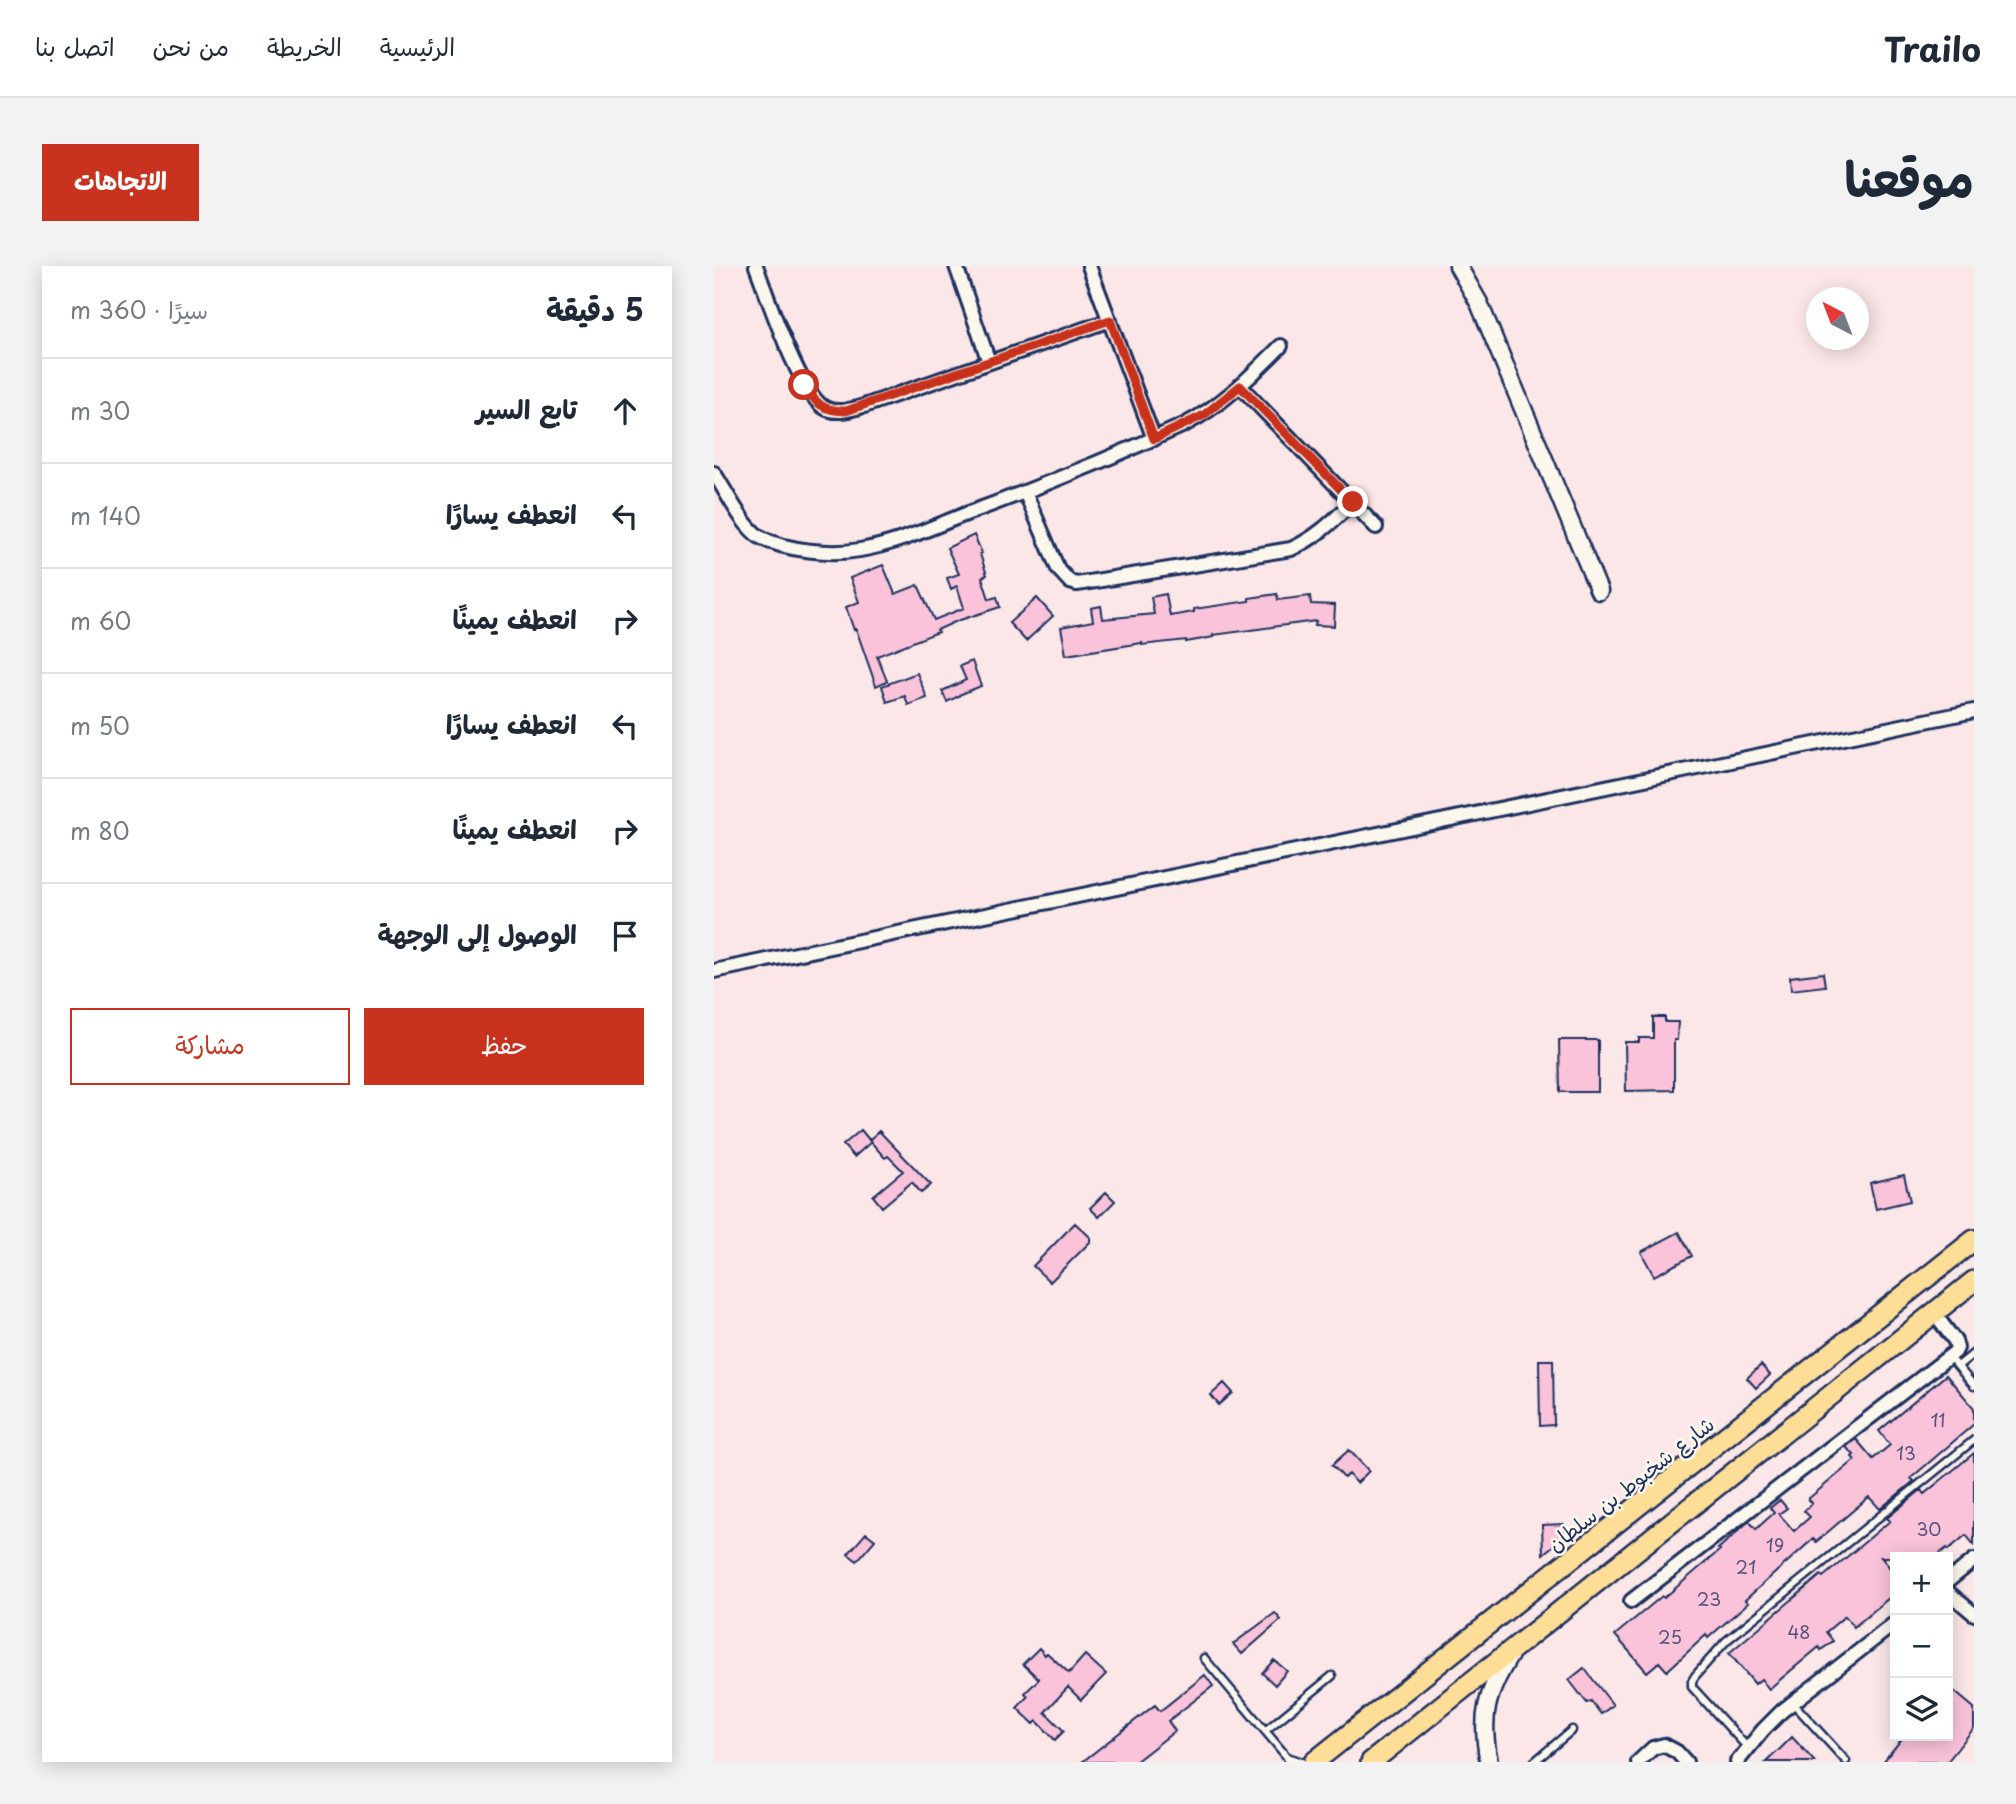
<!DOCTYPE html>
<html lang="ar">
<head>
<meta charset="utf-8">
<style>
	:root { --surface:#fff; --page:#f2f2f3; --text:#1f2937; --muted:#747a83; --line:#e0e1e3; --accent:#c8321e }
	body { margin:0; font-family:"Playpen Sans","Playpen Sans Arabic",sans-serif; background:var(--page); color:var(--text); direction:rtl }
	.controls { position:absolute; right:21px; bottom:21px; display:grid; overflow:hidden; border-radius:0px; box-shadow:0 4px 18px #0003 }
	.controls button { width:63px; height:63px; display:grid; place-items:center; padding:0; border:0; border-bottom:2px solid var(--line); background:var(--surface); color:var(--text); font:35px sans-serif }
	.compass { position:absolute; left:1092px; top:21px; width:63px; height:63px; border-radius:50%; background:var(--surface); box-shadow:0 4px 18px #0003; rotate:318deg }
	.stop { position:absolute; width:21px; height:21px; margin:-16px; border:5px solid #c8321e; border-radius:50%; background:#fff }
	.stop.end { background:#c8321e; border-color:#fff; box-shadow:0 2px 7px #0008 }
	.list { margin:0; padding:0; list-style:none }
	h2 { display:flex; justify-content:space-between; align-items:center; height:91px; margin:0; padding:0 28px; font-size:30px }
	h2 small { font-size:23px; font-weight:400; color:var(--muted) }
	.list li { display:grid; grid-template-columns:46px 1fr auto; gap:21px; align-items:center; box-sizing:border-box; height:105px; padding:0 28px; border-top:2px solid var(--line) }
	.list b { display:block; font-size:26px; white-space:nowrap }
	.list em { font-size:23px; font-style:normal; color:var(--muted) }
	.actions { display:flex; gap:14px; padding:21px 28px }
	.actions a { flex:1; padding:16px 0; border:2px solid var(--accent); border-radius:0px; text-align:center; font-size:24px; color:var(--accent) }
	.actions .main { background:var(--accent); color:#fff }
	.icon { flex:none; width:38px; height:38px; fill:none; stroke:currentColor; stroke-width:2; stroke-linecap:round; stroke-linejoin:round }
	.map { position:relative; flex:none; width:1260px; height:1496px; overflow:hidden; direction:ltr; border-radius:0px }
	header { display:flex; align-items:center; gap:42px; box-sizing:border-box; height:98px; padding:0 35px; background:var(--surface); border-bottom:2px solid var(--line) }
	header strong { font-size:33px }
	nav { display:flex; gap:38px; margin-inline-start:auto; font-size:24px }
	.intro { display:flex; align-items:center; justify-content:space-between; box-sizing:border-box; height:168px; padding:0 42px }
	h1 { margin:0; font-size:49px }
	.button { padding:18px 32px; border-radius:0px; background:var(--accent); color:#fff; font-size:24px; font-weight:700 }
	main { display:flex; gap:42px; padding:0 42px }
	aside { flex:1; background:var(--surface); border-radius:0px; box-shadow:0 4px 18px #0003 }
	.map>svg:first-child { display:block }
	.building { fill:#fac3da; stroke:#1b2f5e; stroke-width:2 }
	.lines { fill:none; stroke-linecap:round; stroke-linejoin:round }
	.lane-casing { stroke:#1b2f5e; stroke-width:11 }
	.street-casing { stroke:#1b2f5e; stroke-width:18 }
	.secondary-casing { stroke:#1b2f5e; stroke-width:21 }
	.primary-casing { stroke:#1b2f5e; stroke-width:24 }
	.lane { stroke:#fbf7ec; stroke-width:6 }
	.street { stroke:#fbf7ec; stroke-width:12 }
	.secondary { stroke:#fbf7ec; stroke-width:16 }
	.primary { stroke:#fedd96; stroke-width:19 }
	.route { stroke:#c8321e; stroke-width:9 }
	.labels { text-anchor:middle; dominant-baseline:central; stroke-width:5; stroke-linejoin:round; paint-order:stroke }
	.number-label { font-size:18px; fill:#53547d }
	.street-label { font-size:21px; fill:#1b2f5e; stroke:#fbf7ec }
</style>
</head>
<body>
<header>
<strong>Trailo</strong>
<nav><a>الرئيسية</a><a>الخريطة</a><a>من نحن</a><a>اتصل بنا</a></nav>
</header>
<div class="intro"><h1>موقعنا</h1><a class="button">الاتجاهات</a></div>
<main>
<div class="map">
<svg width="1260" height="1496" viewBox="0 0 1260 1496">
	<rect width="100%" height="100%" fill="#fbe7e7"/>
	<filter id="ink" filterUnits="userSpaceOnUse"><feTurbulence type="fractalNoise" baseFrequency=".0143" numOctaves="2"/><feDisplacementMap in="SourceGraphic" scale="14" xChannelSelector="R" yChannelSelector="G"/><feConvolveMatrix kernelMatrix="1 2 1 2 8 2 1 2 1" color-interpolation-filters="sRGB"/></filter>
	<g filter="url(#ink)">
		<path class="building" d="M 260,269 L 268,287 L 266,288 L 273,309 L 268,311 L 275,333 L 283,331 L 286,341 L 243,355 L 223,364 L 224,366 L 163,390 L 173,415 L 162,420 L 142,363 L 140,364 L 132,341 L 145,336 L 136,312 L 169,299 L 181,328 L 204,319 L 220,354 L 250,342 L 243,320 L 237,323 L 233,312 L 245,308 L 233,282 Z
			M 452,328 L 456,350 L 480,346 L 480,343 L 535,335 L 535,332 L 563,328 L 564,334 L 596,330 L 597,338 L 621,339 L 620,360 L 601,359 L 602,355 L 499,369 L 500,371 L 472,376 L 472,374 L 428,379 L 428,377 L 352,389 L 347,361 L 379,355 L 377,342 L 387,340 L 389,353 L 440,348 L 437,331 Z
			M 323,332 L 339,350 L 312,375 L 295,357 Z
			M 258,395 L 267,420 L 245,429 L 245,430 L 233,436 L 228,425 L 252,414 L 246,400 Z
			M 203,407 L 213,432 L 194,439 L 191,430 L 173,436 L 168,420 Z
			M 1109,707 L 1111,720 L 1077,724 L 1076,711 Z
			M 939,751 L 951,751 L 951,756 L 964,756 L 963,774 L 960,774 L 960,824 L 912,825 L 911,776 L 925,776 L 925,772 L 939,772 Z
			M 845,774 L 884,774 L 884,826 L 846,826 Z
			M 147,864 L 157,876 L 140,891 L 129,879 Z
			M 165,865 L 217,919 L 207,927 L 198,916 L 168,941 L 159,930 L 189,905 L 174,890 L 171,892 L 155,874 Z
			M 1190,909 L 1196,935 L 1162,943 L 1156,917 Z
			M 392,926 L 401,935 L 385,951 L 376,942 Z
			M 361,957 L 376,971 L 376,976 L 336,1016 L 319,1000 Z
			M 965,966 L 978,990 L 940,1010 L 927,986 Z
			M 825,1094 L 839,1094 L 840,1159 L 826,1160 Z
			M 1047,1099 L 1056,1109 L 1042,1122 L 1033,1112 Z
			M 1232,1109 L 1260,1142 L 1260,1158 L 1197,1212 L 1200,1215 L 1166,1243 L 1155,1231 L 1102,1276 L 1099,1273 L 1031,1334 L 1034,1337 L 994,1372 L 992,1369 L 953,1405 L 945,1396 L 933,1406 L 901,1369 L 948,1330 L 950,1332 L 1006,1284 L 1004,1283 L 1035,1255 L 1042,1263 L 1060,1247 L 1056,1242 L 1066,1234 L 1073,1242 L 1065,1248 L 1080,1265 L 1096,1251 L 1090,1245 L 1098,1237 L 1094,1233 L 1141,1194 L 1138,1191 L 1140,1189 L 1132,1181 L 1142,1173 L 1159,1193 L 1176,1179 L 1165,1165 Z
			M 510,1117 L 519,1127 L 505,1139 L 497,1129 Z
			M 635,1184 L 655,1205 L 643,1217 L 635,1208 L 630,1212 L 618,1199 Z
			M 1260,1187 L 1260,1279 L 1252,1269 L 1234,1284 L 1233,1282 L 1221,1291 L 1167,1291 L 1181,1308 L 1181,1327 L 1140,1361 L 1131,1350 L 1112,1366 L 1119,1375 L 1107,1384 L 1105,1381 L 1055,1423 L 1047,1413 L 1041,1418 L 1015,1387 L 1107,1309 L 1109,1311 L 1176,1255 L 1173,1252 L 1207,1224 L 1210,1228 Z
			M 850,1258 L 851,1270 L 829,1288 L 828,1259 Z
			M 152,1267 L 161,1274 L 143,1295 L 134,1288 Z
			M 561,1347 L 567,1354 L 528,1388 L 519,1378 Z
			M 325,1382 L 331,1389 L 333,1387 L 355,1407 L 371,1389 L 392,1408 L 367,1434 L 354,1421 L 331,1446 L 350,1465 L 341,1474 L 323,1455 L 320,1458 L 303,1442 L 314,1430 L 311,1427 L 325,1413 L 309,1398 Z
			M 560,1394 L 573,1405 L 561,1419 L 548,1407 Z
			M 870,1402 L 899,1439 L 887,1448 L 877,1435 L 873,1437 L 855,1414 Z
			M 491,1409 L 499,1420 L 454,1455 L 461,1465 L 421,1496 L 368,1496 L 441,1439 L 446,1445 Z
			M 1234,1420 L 1260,1442 L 1260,1462 L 1233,1496 L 1169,1496 L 1190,1470 L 1234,1470 Z
			M 1078,1471 L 1101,1496 L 1052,1496 L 1067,1482 Z"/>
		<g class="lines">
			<defs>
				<path id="lane" d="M 1235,1090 L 1260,1120
					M 1244,1100 L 1260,1087
					M 490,1392 L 573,1491 L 574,1496
					M 1079,1437 L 1132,1495
					M 551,1465 L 618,1410
					M 1034,1482 L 978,1421 L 978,1415 L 981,1410 L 1012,1375 L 1260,1174
					M 573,1491 L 588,1496
					M 820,1496 L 858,1464"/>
				<path id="street" d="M 42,0 C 53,29 87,133 113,143 C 126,148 138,143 150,140 L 396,54
					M 242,0 L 275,96
					M 375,0 L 440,173
					M 526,120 L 662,261
					M 0,207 C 12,225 29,261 46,271 C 72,285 118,289 146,284 C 183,278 218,261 252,248 C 326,221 399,191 470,159 C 509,139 537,110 567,80
					M 311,226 L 344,303 L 356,316 L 363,318 L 577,283 C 602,272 619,255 639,236
					M 0,705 L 1260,445
					M 1234,1315 L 1260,1294
					M 1234,1326 L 1260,1348
					M 917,1335 L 1241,1086 L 1243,1082 L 1241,1075 L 1220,1047
					M 924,1496 L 939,1482 L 950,1479 L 963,1486 L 972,1496
					M 1023,1496 L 1049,1464 L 1068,1445 L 1181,1357"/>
				<path id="secondary" d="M 744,0 L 765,37 L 885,325
					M 775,1496 C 766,1451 772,1428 796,1389"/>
				<path id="primary" d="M 600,1496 L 1260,974
					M 657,1496 L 1260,1015"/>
			</defs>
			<use href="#lane" class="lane-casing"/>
			<use href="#street" class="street-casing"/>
			<use href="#secondary" class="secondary-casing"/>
			<use href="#primary" class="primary-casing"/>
			<use href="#lane" class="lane"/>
			<use href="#street" class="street"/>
			<use href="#secondary" class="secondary"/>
			<use href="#primary" class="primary"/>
		</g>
	</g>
	<g class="lines" filter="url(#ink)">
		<path class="route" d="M 90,119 C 102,138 109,145 132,145 L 396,54 L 440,173 L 490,149 L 526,120 L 639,236"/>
	</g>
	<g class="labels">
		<g class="number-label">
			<text x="1224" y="1153">11</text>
			<text x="1192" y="1186">13</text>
			<text x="1215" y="1262">30</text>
			<text x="1061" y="1278">19</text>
			<text x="1032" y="1300">21</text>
			<text x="995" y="1332">23</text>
			<text x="1085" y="1365">48</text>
			<text x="956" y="1370">25</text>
		</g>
		<g class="street-label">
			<text transform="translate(916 1217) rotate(-38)">شارع شخبوط بن سلطان</text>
		</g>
	</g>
</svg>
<div class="controls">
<button>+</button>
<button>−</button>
<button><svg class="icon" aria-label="layers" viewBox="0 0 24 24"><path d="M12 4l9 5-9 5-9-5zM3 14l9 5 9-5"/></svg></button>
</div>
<svg class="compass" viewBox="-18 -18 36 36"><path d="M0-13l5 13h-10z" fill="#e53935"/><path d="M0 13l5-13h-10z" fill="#747a83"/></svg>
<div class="stop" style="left:90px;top:119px"></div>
<div class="stop end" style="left:639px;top:236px"></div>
</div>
<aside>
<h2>5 دقيقة<small>سيرًا · 360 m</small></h2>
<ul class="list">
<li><svg class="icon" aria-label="ahead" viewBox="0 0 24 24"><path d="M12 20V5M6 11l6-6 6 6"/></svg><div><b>تابع السير</b></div><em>30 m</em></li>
<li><svg class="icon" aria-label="left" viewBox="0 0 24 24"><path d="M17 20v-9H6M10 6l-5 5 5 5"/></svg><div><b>انعطف يسارًا</b></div><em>140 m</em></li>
<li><svg class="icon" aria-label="right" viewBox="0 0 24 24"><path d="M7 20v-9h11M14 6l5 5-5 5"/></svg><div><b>انعطف يمينًا</b></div><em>60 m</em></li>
<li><svg class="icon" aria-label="left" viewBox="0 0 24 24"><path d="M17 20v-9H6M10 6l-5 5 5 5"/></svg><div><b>انعطف يسارًا</b></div><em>50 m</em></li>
<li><svg class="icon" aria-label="right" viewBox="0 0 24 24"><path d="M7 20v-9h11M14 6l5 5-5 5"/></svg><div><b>انعطف يمينًا</b></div><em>80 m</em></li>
<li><svg class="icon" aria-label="arrive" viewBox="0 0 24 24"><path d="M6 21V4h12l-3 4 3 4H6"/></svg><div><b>الوصول إلى الوجهة</b></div></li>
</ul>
<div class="actions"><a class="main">حفظ</a><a>مشاركة</a></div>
</aside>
</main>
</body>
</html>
